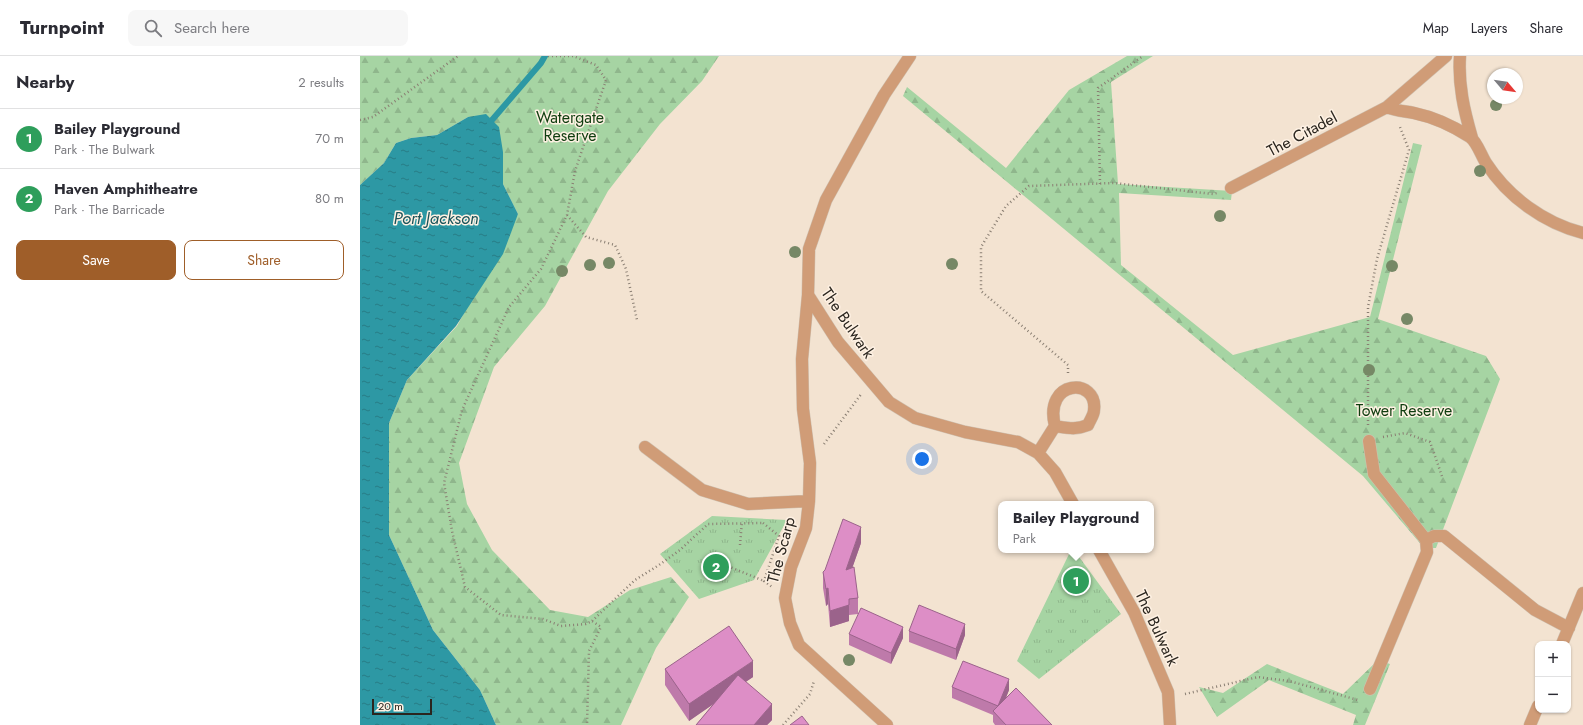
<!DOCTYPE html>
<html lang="en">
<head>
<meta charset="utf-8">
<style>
	:root { --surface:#fff; --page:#f7f7f7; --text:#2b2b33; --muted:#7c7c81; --line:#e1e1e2; --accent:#9f5e29 }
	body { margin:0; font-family:Jost,sans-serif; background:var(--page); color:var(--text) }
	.controls { position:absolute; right:12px; bottom:12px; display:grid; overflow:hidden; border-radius:8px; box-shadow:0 1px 3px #0004 }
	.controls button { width:36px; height:36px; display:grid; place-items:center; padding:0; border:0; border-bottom:1px solid var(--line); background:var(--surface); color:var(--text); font:20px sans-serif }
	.compass { position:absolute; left:1127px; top:12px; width:36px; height:36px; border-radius:50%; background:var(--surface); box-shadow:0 1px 3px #0004; rotate:119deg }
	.scale { position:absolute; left:12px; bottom:10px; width:60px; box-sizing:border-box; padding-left:4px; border:2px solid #2a251e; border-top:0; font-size:11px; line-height:14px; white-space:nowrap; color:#2a251e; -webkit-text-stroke:3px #fef1e3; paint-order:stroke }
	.you { position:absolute; left:562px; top:403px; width:14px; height:14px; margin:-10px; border:3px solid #fff; border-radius:50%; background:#1a73e8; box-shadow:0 0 0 6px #1a73e833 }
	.badge { display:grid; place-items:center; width:26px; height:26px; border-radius:50%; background:var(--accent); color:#fff; font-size:13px; font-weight:700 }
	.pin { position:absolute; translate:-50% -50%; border:2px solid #fff; box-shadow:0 1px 4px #0006 }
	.popup { position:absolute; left:638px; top:445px; width:156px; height:52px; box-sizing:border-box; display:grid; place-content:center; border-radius:8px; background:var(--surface); filter:drop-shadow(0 1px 3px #0005); font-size:13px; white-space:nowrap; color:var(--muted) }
	.popup b { font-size:15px; color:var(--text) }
	.popup::after { content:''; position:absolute; left:50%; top:100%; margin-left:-8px; border:8px solid transparent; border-top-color:var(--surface) }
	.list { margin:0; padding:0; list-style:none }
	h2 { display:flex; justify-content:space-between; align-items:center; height:52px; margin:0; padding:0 16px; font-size:17px }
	h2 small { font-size:13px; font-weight:400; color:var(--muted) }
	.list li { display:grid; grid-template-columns:26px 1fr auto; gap:12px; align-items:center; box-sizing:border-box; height:60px; padding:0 16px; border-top:1px solid var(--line) }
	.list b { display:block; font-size:15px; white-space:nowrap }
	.list p { margin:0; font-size:13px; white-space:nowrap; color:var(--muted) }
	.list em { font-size:13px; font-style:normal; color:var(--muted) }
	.actions { display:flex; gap:8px; padding:12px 16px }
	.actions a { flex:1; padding:9px 0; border:1px solid var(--accent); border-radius:8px; text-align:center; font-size:14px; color:var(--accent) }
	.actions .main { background:var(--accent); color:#fff }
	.icon { flex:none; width:22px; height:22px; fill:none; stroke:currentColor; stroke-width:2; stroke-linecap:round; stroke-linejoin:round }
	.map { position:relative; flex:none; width:1223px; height:669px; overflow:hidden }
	header { display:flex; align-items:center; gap:24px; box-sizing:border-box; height:56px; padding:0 20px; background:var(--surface); border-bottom:1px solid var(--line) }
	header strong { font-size:19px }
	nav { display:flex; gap:22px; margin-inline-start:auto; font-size:14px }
	.search { width:280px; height:36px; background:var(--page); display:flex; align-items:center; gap:10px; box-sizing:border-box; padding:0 14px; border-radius:8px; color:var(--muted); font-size:15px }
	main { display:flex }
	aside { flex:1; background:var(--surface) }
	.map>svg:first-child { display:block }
	.grass { fill:url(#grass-tufts) }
	.forest { fill:url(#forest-firs) }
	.water { fill:url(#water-ripples) }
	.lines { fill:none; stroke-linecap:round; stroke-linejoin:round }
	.stream { stroke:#2d98a4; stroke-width:6 }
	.minor-casing { stroke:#cfc1b1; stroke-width:13 }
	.path { stroke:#8a7f73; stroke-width:2.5; stroke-dasharray:1 3; stroke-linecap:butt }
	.minor { stroke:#d09c77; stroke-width:12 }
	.tree { fill:#768866 }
	.wall { fill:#be7aaa }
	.shaded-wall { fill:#9b638b }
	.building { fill:#dd8ec6; stroke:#9b638b }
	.labels { text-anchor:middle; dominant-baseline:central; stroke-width:3; stroke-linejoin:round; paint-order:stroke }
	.park-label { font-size:16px; fill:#0f3d0f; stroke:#fef1e3 }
	.street-label { font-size:16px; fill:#2a251e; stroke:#fef1e3 }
	.water-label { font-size:17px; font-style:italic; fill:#1a535a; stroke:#fef1e3 }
</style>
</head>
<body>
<header>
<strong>Turnpoint</strong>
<div class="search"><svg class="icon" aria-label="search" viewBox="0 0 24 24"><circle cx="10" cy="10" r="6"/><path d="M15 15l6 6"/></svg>Search here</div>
<nav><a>Map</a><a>Layers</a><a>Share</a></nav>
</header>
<main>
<aside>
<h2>Nearby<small>2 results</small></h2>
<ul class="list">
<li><span class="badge" style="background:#2e9e5b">1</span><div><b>Bailey Playground</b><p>Park · The Bulwark</p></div><em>70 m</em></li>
<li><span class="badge" style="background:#2e9e5b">2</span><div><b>Haven Amphitheatre</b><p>Park · The Barricade</p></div><em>80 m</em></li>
</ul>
<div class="actions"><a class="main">Save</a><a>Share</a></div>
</aside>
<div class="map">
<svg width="1223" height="669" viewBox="0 0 1223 669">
	<defs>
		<pattern id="grass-tufts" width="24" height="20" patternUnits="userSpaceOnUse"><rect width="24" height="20" fill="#a6d4a3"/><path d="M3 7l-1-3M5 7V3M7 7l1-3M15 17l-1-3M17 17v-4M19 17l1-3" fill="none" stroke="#8fb68c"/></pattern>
		<pattern id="forest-firs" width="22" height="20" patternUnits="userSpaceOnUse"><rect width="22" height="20" fill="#a6d4a3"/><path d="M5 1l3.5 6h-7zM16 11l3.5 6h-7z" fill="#8fb68c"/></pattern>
		<pattern id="water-ripples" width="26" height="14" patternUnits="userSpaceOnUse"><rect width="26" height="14" fill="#2d98a4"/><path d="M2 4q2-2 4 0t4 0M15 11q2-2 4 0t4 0" fill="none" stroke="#277c85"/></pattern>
	</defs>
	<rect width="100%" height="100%" fill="#f3e3d1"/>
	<path class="grass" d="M 352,460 L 427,464 L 394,524 L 339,543 L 300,498 Z
		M 711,494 L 714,494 L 761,558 L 679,623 L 657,605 Z"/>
	<path class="forest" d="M 0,0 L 359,0 L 342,25 L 300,68 L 248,135 L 185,250 L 134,311 L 99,407 L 107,448 L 132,494 L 190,554 L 228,561 L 270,534 L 311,521 L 329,541 L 296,592 L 261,669 L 136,669 L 120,634 L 73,574 L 29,479 L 29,367 L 47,324 L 97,270 L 158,158 L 143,128 L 143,96 L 108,61 L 77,79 L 51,82 L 36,87 L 24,107 L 0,129 Z
		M 767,0 L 793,0 L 751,26 L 758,128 L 872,135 L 871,144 L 759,137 L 761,209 L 873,299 L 1010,261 L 1053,87 L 1062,89 L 1018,263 L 1126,300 L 1140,323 L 1076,492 L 1064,492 L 1003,420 L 543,40 L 547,31 L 646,112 L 709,34 Z
		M 1018,604 L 1030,608 L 1005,669 L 993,669 L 996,659 L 909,624 L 857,661 L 839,631 L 863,637 L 907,608 L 983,638 Z"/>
	<path class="water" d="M 126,58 L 139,71 L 143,96 L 143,128 L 158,158 L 143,198 L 96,270 L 47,324 L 29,367 L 29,479 L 73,574 L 120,634 L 136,669 L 0,669 L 0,129 L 24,107 L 36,87 L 51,82 L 77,79 L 108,61 Z"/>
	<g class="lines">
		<path class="stream" d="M 132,64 L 181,7 L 185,0"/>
		<defs>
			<path id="minor" d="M 550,0 L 524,39 L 466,144 L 449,193 L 448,239 L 478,286 L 529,346 L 555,362 L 605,376 L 658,386 L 678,397 L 695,416 L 713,448
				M 1100,0 C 1098,29 1104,54 1112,82
				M 1027,51 L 1086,0
				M 871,132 L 1027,51 C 1036,55 1044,55 1054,57 C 1073,61 1093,70 1110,81 C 1117,86 1121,99 1126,107 C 1148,141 1184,167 1223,177
				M 448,239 L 442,303 L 443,353 L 450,407 L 449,445 L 446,472 L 431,511 L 425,542 L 430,567 L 439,589 L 527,669
				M 1009,385 L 1014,418 L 1066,484 L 1074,480 L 1084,480 L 1175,554 L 1209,572
				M 285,391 L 342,434 L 388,448 L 449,445
				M 678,397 L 695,370 C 683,323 738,321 734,354 C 734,359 730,364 728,369 C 716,374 708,372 695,370
				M 739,494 L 774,556 L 808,636 L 810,669
				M 1202,588 L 1223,537
				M 1010,633 L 1067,496 L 1066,484
				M 1170,669 L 1178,650"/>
		</defs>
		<use href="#minor" class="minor-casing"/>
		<path class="path" d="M 188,0 L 213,0 L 236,9 L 246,24 L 215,115 L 207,159 L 181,213 L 149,251 L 102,354 L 84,427 L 92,475 L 105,531 L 141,559 L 183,563 L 201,570 L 226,568 L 232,565 L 241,571 L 229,595 L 227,669
			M 0,64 L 13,61 L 98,0
			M 740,128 L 738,32 L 783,0
			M 207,159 L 226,181 L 255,189 L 266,213 L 277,264
			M 708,317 L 708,309 L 621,235 L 621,191 L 646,150 L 669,130 L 754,127 L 853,138 L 857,137
			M 1008,369 L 1008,251 L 1017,203 L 1049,94 L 1040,71
			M 1023,381 L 1045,377 L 1070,386 L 1083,423
			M 464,388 L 502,337
			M 403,467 L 419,480 L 404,525 L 412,531
			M 380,489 L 382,465
			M 353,504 L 404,525
			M 232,565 L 275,524 L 299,509 L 320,494 L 348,468 L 403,467
			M 825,638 L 898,621 L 929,625 L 998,644
			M 423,669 L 450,638 L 454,625"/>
		<use href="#minor" class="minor"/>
	</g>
	<g class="tree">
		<circle cx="1136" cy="49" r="6"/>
		<circle cx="1120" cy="115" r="6"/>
		<circle cx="860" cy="160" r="6"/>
		<circle cx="435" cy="196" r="6"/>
		<circle cx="249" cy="207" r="6"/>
		<circle cx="592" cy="208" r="6"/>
		<circle cx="230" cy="209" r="6"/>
		<circle cx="1032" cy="210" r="6"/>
		<circle cx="202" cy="215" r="6"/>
		<circle cx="1047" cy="263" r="6"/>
		<circle cx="1009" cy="314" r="6"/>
		<circle cx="489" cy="604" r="6"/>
	</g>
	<path class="wall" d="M 501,487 L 492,512 L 498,542 L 498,558 L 489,559 L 489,565 L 470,571 L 468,548 L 466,550 L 463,532 L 463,516 Z
		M 549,575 L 605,579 L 596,604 L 549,586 Z
		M 489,578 L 543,582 L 531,608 L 489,589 Z
		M 305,613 L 393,621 L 385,626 L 412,664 L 407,669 L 336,669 L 354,647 L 329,665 L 305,629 Z
		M 592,631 L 649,634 L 646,642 L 692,669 L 635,669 L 633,666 L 633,659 L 592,642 Z"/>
	<path class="shaded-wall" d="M 501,471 L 501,487 L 486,530 L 486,514 Z
		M 468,532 L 468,548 L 466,550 L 466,533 Z
		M 489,549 L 489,565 L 470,571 L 470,555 Z
		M 605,568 L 605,579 L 596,604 L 596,593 Z
		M 543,571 L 543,582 L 531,608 L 531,597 Z
		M 393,605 L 393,621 L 329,665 L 329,648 Z
		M 649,623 L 649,634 L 638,661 L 638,650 Z
		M 412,648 L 412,664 L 407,669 L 394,669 Z"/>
	<path class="building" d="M 483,463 L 501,471 L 486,514 L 494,511 L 498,542 L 489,543 L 489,549 L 470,555 L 468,532 L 466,533 L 463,516 L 465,514 Z
		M 559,549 L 605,568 L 596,593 L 549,575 Z
		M 501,552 L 543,571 L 531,597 L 489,578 Z
		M 369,570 L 393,605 L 329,648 L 305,613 Z
		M 603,605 L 649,623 L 638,650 L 592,631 Z
		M 378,619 L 412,648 L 394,669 L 336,669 Z
		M 656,632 L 692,669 L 646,669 L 633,655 Z
		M 442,660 L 449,669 L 430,669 Z"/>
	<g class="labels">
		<g class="park-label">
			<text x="210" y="61">Watergate<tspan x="210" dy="18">Reserve</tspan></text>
			<text x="1044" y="354">Tower Reserve</text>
		</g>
		<g class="street-label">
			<text transform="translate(942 78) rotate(-28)">The Citadel</text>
			<text transform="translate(488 267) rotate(56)">The Bulwark</text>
			<text transform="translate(421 494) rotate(-75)">The Scarp</text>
			<text transform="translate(797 572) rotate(65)">The Bulwark</text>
		</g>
		<g class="water-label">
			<text x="76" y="162">Port Jackson</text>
		</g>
	</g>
</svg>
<div class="controls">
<button>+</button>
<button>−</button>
</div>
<svg class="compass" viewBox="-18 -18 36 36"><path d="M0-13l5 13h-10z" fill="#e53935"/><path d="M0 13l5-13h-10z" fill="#7c7c81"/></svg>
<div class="scale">20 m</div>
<div class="you"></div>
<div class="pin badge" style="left:716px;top:525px;background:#2e9e5b">1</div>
<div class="popup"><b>Bailey Playground</b>Park</div>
<div class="pin badge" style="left:356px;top:511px;background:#2e9e5b">2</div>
</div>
</main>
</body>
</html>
